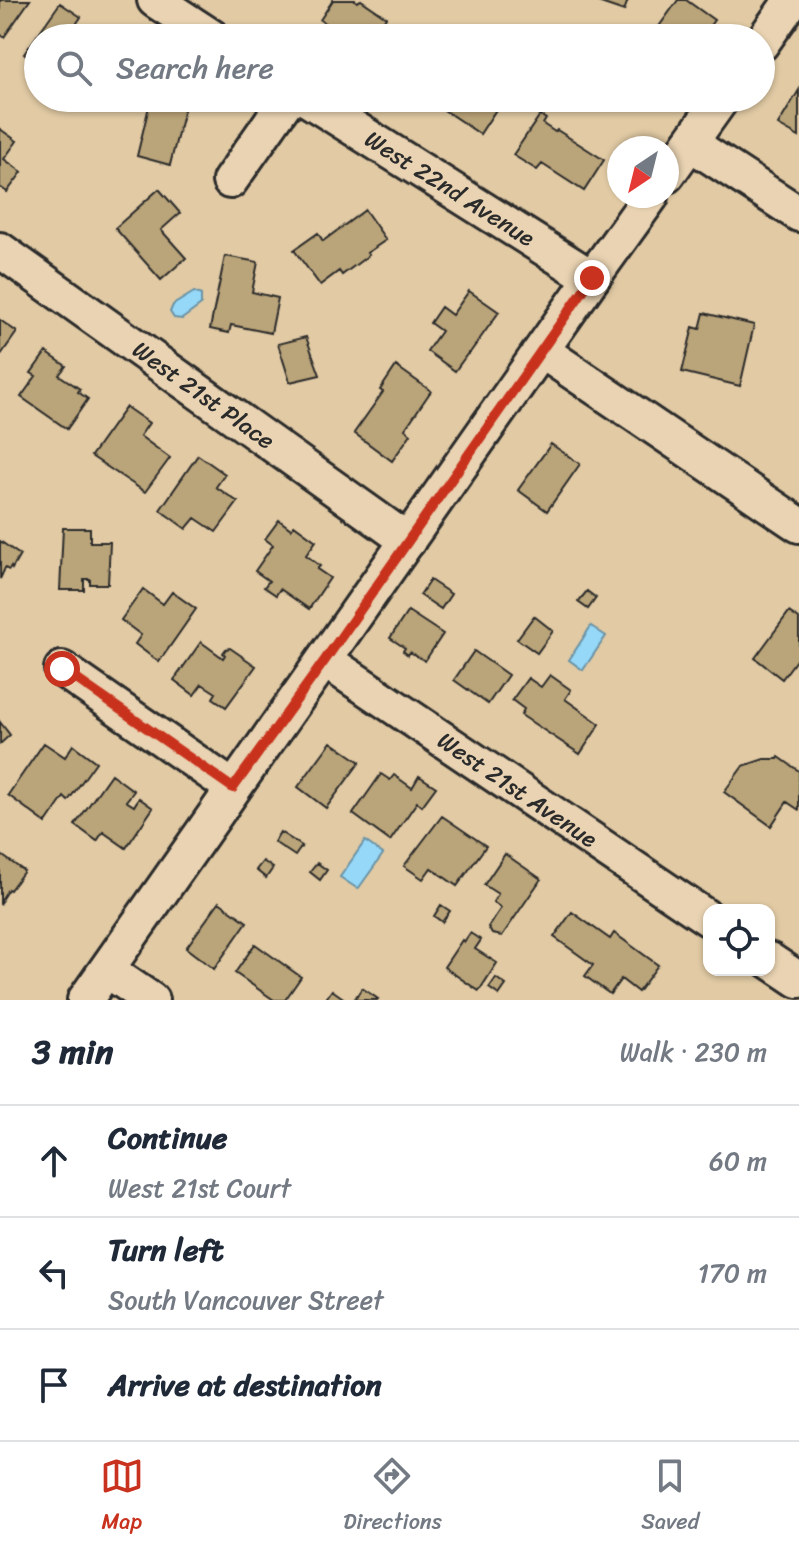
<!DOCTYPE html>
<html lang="en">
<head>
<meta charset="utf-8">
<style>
	:root { --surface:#fff; --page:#f6f6f7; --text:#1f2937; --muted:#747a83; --line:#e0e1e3; --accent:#c8321e }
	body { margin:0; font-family:Sriracha,sans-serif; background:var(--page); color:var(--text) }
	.controls { position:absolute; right:24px; bottom:24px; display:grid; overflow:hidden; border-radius:16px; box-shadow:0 2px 6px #0004 }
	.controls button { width:72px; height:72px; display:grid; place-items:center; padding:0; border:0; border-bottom:2px solid var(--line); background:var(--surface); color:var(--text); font:40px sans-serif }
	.compass { position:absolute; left:607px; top:136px; width:72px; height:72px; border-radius:50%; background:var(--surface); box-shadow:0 2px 6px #0004; rotate:215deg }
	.stop { position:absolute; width:24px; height:24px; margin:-18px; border:6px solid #c8321e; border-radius:50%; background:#fff }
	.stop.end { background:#c8321e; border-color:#fff; box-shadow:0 2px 8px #0008 }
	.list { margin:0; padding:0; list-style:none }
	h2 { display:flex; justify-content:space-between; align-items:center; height:104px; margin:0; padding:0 32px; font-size:34px }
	h2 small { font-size:26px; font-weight:400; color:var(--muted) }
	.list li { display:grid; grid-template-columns:52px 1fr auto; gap:24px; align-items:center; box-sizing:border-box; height:112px; padding:0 32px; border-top:2px solid var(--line) }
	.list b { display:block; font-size:30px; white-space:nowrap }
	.list p { margin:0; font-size:26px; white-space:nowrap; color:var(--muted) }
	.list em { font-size:26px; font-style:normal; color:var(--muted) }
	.icon { flex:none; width:44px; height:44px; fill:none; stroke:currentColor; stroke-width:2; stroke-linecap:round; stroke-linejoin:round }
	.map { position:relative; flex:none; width:799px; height:1000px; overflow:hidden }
	.search { position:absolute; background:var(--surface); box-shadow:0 2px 6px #0004; left:24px; right:24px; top:24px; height:88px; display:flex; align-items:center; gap:20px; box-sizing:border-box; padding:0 28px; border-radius:44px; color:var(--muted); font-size:30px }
	.sheet { height:440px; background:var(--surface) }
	nav { display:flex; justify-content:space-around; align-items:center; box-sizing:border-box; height:112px; border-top:2px solid var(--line); background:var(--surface); font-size:22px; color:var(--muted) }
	nav a { display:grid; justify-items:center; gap:4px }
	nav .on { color:var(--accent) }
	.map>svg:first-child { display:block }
	.water { fill:#96d8f8; stroke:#6b93a6; stroke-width:2 }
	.building { fill:#baa479; stroke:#2b2b2b; stroke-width:2 }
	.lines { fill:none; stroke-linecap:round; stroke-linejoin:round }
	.minor-casing { stroke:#2b2b2b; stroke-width:40 }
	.minor { stroke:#e9d3b2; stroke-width:34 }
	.route { stroke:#c8321e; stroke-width:10 }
	.labels { text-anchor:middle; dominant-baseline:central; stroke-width:6; stroke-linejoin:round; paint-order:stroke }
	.street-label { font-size:24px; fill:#2b2b2b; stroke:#e9d3b2 }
</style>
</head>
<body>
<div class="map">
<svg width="799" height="1000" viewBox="0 0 799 1000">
	<rect width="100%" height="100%" fill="#e1caa4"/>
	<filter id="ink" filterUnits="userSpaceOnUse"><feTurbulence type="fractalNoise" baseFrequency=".0125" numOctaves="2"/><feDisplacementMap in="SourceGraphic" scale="16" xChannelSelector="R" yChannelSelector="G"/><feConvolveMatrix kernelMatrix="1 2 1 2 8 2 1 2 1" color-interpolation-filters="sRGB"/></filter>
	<g filter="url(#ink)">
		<path class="water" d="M 194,292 L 201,295 L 201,305 L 182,319 L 174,318 L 170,312 L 173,305 Z
			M 591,626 L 606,636 L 583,670 L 569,660 Z
			M 365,841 L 383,854 L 358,889 L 340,877 Z"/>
		<path class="building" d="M 0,0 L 30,0 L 4,37 L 0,34 Z
			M 333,0 L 355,0 L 357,2 L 361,0 L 386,17 L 384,20 L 404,34 L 401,38 L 347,38 L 320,20 Z
			M 592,0 L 628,0 L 624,11 Z
			M 678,0 L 686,0 L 714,20 L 701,38 L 695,36 L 694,38 L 664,38 L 655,32 Z
			M 60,3 L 81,17 L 68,36 L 72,38 L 38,38 L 38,64 L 24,54 Z
			M 799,90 L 799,137 L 778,125 Z
			M 151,98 L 187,98 L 170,165 L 137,156 Z
			M 426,98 L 493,98 L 491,100 L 499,105 L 480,134 Z
			M 540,115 L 546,119 L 543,124 L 555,132 L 557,130 L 604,160 L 584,191 L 542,164 L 537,170 L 513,155 Z
			M 0,129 L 17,141 L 4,159 L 22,172 L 7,192 L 0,187 Z
			M 159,189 L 180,213 L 161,230 L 186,258 L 161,280 L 115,228 Z
			M 365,210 L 386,240 L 367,253 L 369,255 L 342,275 L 339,271 L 320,285 L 294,250 L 318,233 L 323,241 Z
			M 225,256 L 258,262 L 252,292 L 278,298 L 271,333 L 231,325 L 229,333 L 210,329 Z
			M 469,291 L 499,312 L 469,354 L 468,353 L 455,371 L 427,351 L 441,331 L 430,323 L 441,307 L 452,315 Z
			M 704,313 L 754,325 L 740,386 L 682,372 L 693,327 L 700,329 Z
			M 0,320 L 17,332 L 0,356 Z
			M 306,337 L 320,375 L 290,382 L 278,344 Z
			M 46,352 L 66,366 L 59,375 L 80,389 L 78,392 L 88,399 L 67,429 L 21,397 L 36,376 L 31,373 Z
			M 396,366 L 431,391 L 405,429 L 411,434 L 392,461 L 354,433 L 383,392 L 380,390 Z
			M 126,407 L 149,423 L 140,436 L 170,458 L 145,492 L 91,456 Z
			M 551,444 L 580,464 L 547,511 L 518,490 Z
			M 198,455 L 225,474 L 216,487 L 238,502 L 216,532 L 195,518 L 186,529 L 160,510 Z
			M 279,520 L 291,529 L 294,525 L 316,541 L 306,555 L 320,566 L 317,569 L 330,578 L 309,609 L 280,589 L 276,595 L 264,587 L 269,581 L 255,571 L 273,545 L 265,539 Z
			M 63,528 L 90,528 L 90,542 L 110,542 L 108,584 L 90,584 L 90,579 L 84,579 L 84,590 L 60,590 Z
			M 0,541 L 20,555 L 12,569 L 11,567 L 9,570 L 5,568 L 0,579 Z
			M 430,580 L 451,594 L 441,609 L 420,595 Z
			M 143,589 L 163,604 L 172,592 L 196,609 L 159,662 L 135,644 L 141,635 L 121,620 Z
			M 587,591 L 596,598 L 588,609 L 578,602 Z
			M 408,611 L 443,634 L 425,661 L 410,652 L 408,655 L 403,651 L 405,648 L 390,638 Z
			M 789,612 L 799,619 L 799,656 L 782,679 L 755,658 Z
			M 534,616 L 553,631 L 537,653 L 517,639 Z
			M 201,642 L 223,658 L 225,655 L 223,653 L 226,649 L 230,648 L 256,666 L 226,707 L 213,698 L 216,693 L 202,684 L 194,695 L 174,680 Z
			M 474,651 L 508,675 L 488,704 L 454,680 Z
			M 550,675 L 571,690 L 565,699 L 600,724 L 580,754 L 521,715 L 524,709 L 512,700 L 528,678 L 541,687 Z
			M 0,722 L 10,735 L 0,744 Z
			M 331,742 L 360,762 L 326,808 L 298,787 Z
			M 44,743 L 65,757 L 73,745 L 96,762 L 68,801 L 64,797 L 46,823 L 8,795 Z
			M 779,757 L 799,771 L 799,810 L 787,802 L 771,826 L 724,792 L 743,766 L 764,759 L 778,759 Z
			M 111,774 L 134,791 L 126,801 L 134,806 L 139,798 L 153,808 L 126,848 L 103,832 L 97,841 L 75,825 Z
			M 381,774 L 390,780 L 394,775 L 412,788 L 419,776 L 436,787 L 422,806 L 417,802 L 390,841 L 353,814 Z
			M 442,816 L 486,846 L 457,886 L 431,868 L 423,879 L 404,866 Z
			M 280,832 L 302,846 L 295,856 L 274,842 Z
			M 0,854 L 24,871 L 10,890 L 8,889 L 1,900 L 2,901 L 0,905 Z
			M 505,854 L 541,879 L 502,936 L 492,934 L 488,927 L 501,908 L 493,902 L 498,894 L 484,885 Z
			M 263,861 L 273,868 L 266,878 L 256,870 Z
			M 317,863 L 327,870 L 320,880 L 310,872 Z
			M 219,902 L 247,922 L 214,969 L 186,948 Z
			M 441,905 L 450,911 L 442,922 L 434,916 Z
			M 572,912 L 610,939 L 614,933 L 658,965 L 638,992 L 621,979 L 610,994 L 585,976 L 593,965 L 554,937 Z
			M 470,933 L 481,940 L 475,949 L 497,963 L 479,991 L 444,967 L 462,940 L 464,942 Z
			M 255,944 L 301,977 L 285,1000 L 274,1000 L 235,973 Z
			M 496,978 L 506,985 L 499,995 L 489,988 Z
			M 362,988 L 378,999 L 377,1000 L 354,1000 Z
			M 332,990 L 346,1000 L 325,1000 Z"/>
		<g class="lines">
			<defs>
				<g id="minor">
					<path d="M 155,0 L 213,38"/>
					<path d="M 761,44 L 792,0"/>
					<path id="s1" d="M 306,98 L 592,278"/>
					<path d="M 690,143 L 799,214"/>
					<path d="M 667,175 L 722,98"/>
					<path d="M 230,181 L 288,98"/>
					<path id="s2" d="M 0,250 L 408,541"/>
					<path d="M 542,351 L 799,525"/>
					<path id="s3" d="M 325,660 L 709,919"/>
					<path d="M 62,669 L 233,788"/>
					<path d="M 769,960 L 799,980"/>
					<path d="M 107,970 L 151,1000"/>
					<path d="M 85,1000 L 592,278 L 651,196"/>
				</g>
			</defs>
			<use href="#minor" class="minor-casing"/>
			<use href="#minor" class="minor"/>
		</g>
	</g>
	<g class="lines" filter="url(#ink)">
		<path class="route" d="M 62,669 L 233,788 L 325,660 L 592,278"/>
	</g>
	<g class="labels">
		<g class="street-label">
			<text stroke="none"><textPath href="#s1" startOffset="170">West 22nd Avenue</textPath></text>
			<text stroke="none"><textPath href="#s2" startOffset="250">West 21st Place</textPath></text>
			<text stroke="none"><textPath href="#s3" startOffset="232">West 21st Avenue</textPath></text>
		</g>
	</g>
</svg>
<div class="controls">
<button><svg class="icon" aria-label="locate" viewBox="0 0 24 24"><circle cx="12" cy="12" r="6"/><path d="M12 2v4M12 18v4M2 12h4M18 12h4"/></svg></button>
</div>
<svg class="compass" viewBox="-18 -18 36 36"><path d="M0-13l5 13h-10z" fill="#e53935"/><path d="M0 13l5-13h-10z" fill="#747a83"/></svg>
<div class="stop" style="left:62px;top:669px"></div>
<div class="stop end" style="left:592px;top:278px"></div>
<div class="search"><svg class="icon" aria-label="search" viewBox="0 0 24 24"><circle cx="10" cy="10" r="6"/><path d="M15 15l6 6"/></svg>Search here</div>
</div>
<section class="sheet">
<h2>3 min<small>Walk · 230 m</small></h2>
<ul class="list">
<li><svg class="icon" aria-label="ahead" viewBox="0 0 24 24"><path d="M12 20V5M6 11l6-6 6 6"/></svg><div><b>Continue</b><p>West 21st Court</p></div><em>60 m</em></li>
<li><svg class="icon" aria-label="left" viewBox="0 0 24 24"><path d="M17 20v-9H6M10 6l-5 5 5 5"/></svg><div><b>Turn left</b><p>South Vancouver Street</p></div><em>170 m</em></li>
<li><svg class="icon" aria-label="arrive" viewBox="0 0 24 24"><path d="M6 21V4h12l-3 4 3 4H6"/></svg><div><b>Arrive at destination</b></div></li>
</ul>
</section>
<nav>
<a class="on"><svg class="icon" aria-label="map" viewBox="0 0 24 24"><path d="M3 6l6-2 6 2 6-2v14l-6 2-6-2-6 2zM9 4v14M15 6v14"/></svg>Map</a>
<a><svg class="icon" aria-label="directions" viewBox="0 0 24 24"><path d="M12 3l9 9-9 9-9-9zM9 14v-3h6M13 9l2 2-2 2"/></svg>Directions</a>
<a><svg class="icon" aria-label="saved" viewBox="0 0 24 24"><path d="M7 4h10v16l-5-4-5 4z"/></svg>Saved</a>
</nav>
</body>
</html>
